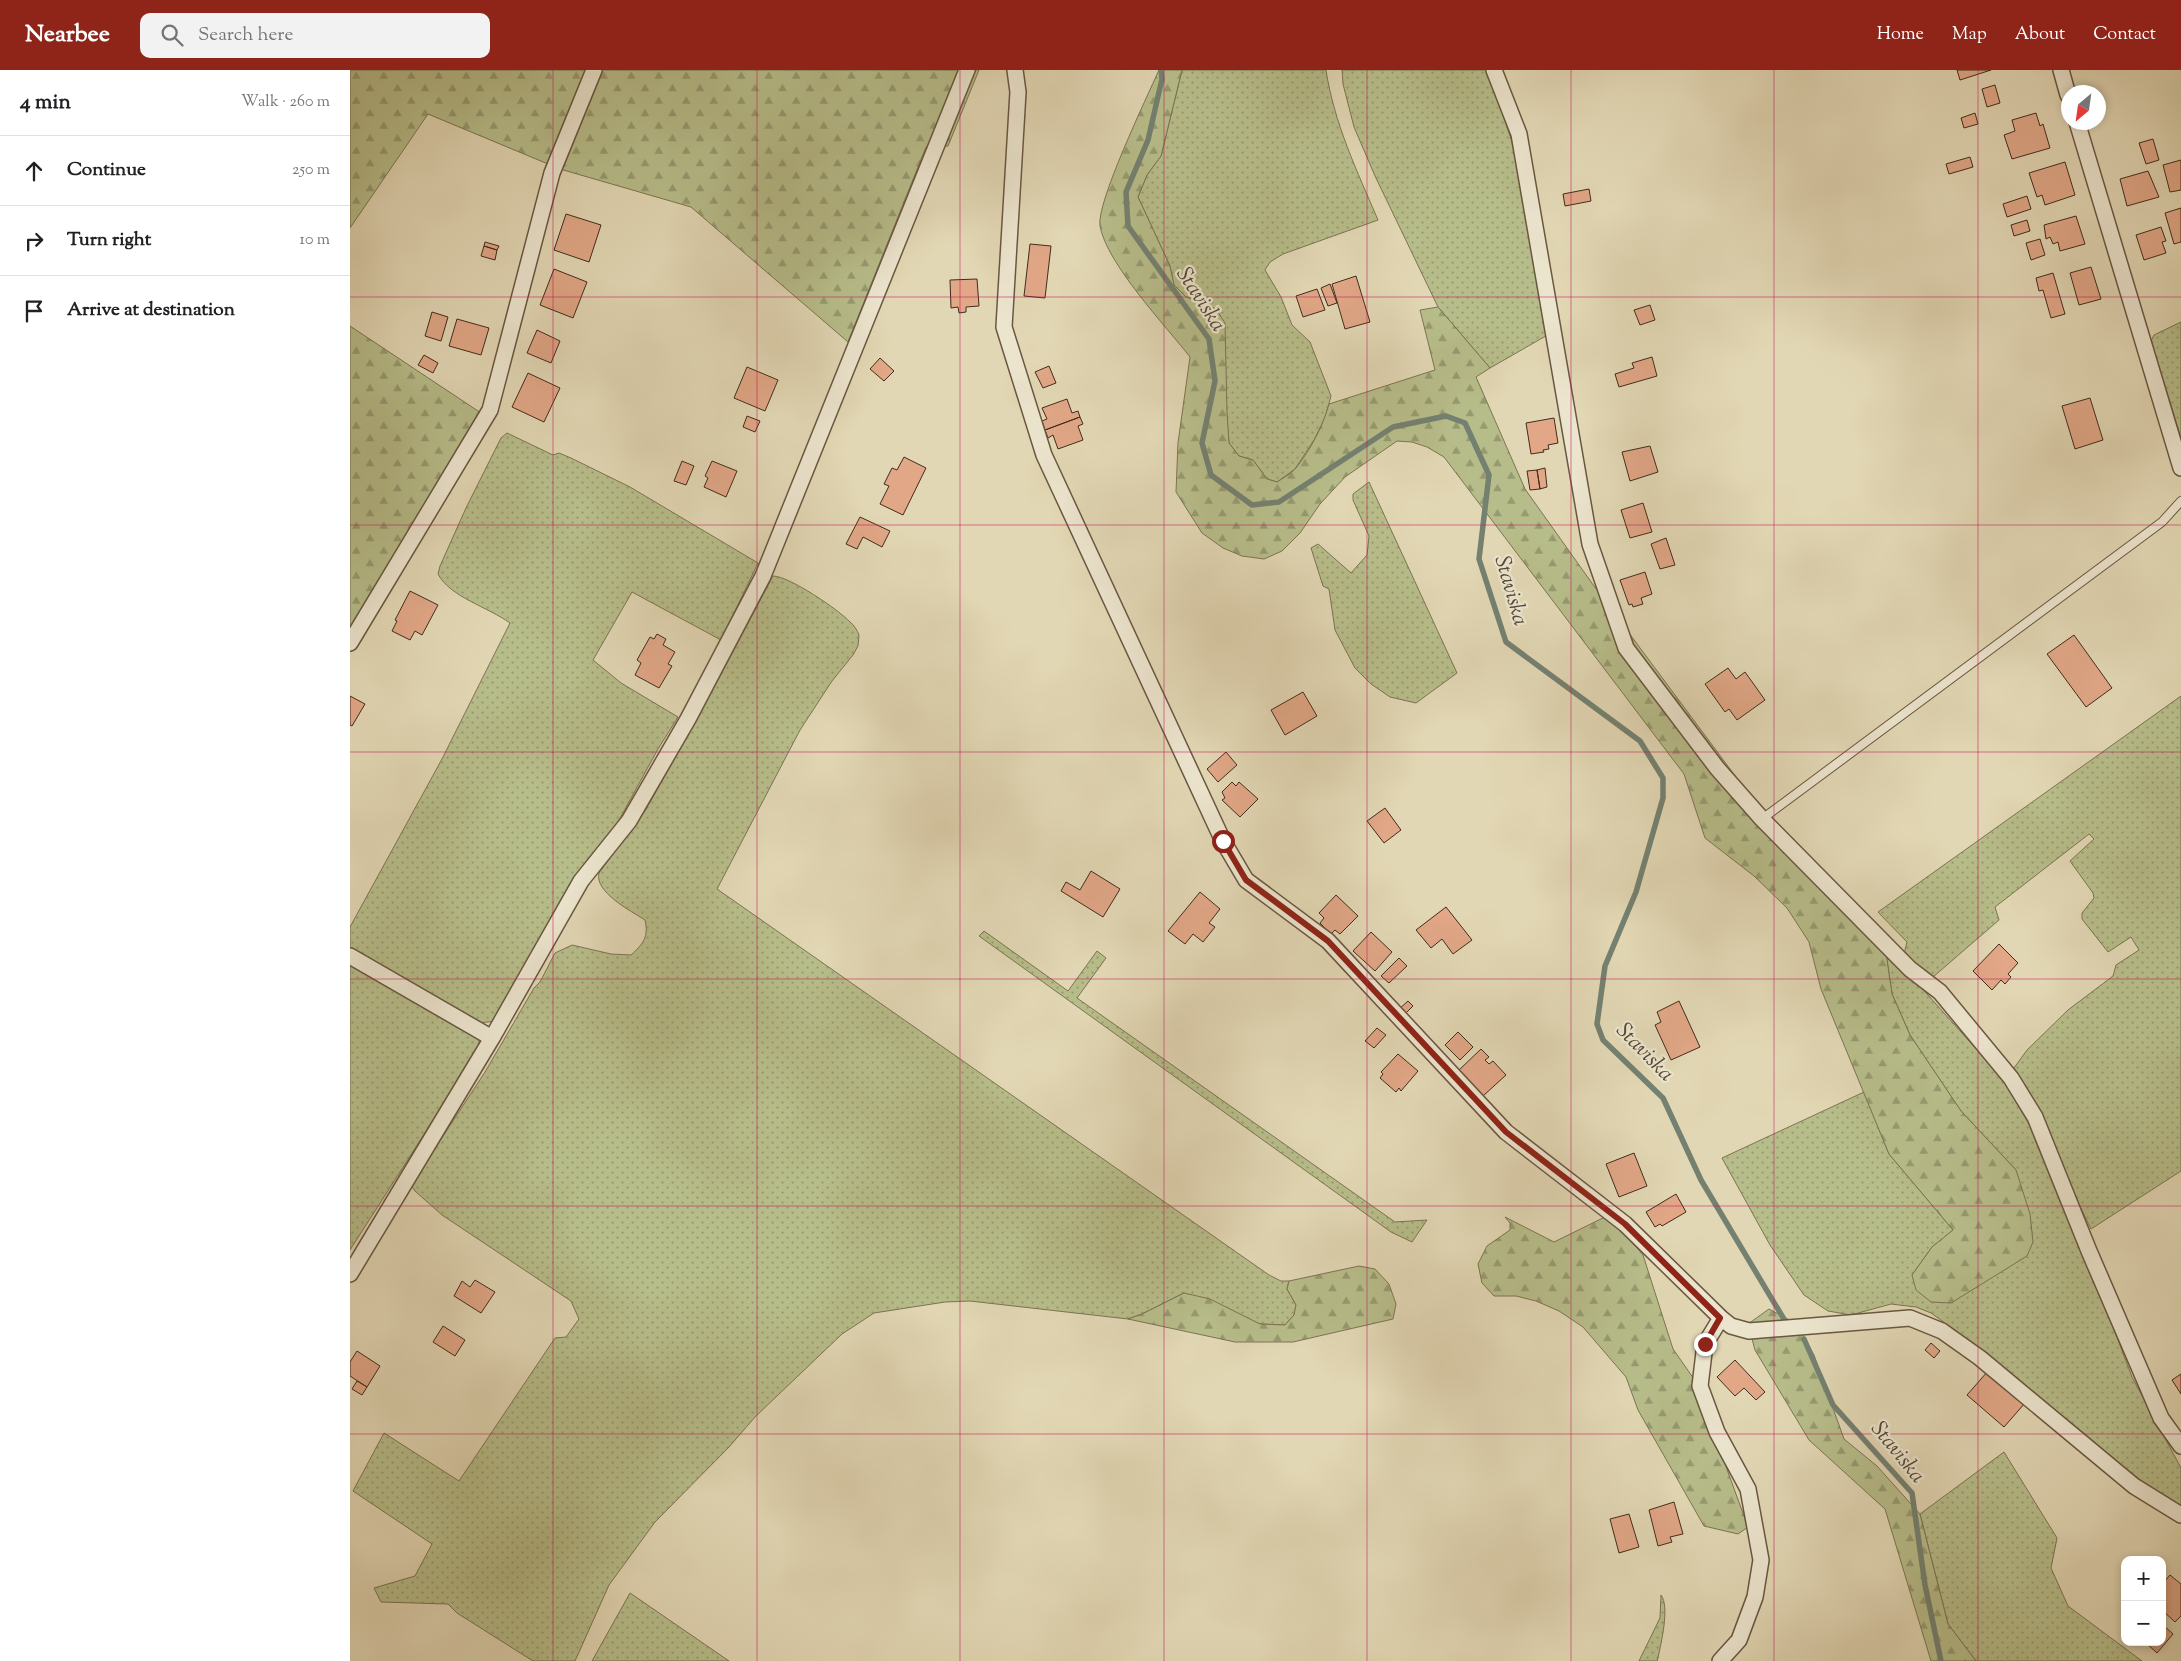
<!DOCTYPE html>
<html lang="en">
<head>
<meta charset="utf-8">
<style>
	:root { --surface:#fff; --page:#f2f2f2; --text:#202124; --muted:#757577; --line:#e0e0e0; --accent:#8f2418 }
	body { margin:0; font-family:"Sorts Mill Goudy",serif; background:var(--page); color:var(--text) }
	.controls { position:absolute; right:15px; bottom:15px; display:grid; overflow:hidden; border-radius:10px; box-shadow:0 2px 8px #0003 }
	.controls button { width:45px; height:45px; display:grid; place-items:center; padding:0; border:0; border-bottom:1px solid var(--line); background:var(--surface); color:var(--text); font:25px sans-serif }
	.compass { position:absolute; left:1711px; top:15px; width:45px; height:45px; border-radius:50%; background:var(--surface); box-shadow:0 2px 8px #0003; rotate:209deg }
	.stop { position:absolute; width:15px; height:15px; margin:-11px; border:4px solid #8f2418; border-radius:50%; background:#fff }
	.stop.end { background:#8f2418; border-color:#fff; box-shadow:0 1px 5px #0008 }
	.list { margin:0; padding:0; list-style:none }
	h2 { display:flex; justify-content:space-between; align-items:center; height:65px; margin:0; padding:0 20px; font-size:21px }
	h2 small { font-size:16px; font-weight:400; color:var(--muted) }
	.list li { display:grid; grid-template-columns:32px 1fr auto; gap:15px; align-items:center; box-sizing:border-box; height:70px; padding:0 20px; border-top:1px solid var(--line) }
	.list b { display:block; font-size:19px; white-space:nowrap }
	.list em { font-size:16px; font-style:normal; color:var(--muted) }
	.icon { flex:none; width:28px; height:28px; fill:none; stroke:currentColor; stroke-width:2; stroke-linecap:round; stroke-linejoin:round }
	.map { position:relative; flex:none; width:1831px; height:1591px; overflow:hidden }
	header { display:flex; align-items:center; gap:30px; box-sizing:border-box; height:70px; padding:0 25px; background:var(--accent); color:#fff }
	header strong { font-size:24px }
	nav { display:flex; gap:28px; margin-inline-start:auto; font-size:18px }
	.search { width:350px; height:45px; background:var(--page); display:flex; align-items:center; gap:12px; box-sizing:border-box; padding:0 18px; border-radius:10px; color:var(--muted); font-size:19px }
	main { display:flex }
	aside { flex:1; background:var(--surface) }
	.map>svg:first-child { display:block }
	.grass { fill:url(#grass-dots); stroke:#7c7452 }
	.forest { fill:url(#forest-firs); stroke:#7c7452 }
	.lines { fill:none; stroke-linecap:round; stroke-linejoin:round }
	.stream { stroke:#748171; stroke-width:5.5 }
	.building { fill:#e1a787; stroke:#422c1b }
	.service-casing { stroke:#6a5741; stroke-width:10 }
	.minor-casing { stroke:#6a5741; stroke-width:18 }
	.service { stroke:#ece5ce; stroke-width:8 }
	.minor { stroke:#ece5ce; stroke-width:15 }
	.route { stroke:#8f2418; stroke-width:6 }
	.grid { fill:none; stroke:#c2185b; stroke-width:1; stroke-opacity:0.55 }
	.labels { text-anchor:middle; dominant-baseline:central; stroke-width:4.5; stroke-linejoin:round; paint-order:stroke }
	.water-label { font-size:22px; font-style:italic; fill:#534838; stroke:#ece5ce }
</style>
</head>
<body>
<header>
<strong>Nearbee</strong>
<div class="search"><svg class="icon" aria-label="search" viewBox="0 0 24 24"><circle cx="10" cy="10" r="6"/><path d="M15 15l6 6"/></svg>Search here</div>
<nav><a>Home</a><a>Map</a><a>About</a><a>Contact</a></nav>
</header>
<main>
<aside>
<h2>4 min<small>Walk · 260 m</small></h2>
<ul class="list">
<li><svg class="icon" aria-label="ahead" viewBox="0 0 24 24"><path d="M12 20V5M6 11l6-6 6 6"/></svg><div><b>Continue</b></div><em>250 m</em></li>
<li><svg class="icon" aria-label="right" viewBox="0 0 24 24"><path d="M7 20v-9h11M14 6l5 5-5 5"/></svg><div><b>Turn right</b></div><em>10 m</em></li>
<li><svg class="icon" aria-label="arrive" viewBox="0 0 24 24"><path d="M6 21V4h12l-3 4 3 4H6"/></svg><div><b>Arrive at destination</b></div></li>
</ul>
</aside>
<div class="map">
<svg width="1831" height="1591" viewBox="0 0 1831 1591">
	<defs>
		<pattern id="grass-dots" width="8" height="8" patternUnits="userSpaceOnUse" patternTransform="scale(1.25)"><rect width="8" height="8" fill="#b7bd8a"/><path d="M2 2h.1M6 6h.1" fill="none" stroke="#969a70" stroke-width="1.8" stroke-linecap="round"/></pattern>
		<pattern id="forest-firs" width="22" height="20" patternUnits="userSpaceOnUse" patternTransform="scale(1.25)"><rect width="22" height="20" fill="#b7bd8a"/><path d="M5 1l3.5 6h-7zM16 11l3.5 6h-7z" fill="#969a70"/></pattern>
	</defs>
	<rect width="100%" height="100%" fill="#e2d7b4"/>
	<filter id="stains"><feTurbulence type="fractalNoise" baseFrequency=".004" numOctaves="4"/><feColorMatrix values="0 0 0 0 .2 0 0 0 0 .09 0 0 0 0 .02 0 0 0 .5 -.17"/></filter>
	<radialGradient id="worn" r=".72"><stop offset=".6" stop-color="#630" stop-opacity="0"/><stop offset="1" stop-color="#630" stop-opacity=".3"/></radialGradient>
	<path class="grass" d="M 832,0 L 976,0 C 984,53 1007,101 1028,150 L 933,184 L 920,192 L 915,200 L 931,227 L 942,255 L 960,272 L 981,326 L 975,348 L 964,370 L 945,399 L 927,412 L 917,409 L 903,390 L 889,386 L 879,373 L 866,239 L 836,227 L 824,215 L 820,196 L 788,127 L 797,105 L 811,86 Z
		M 992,0 L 1138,0 L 1166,84 L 1201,263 L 1140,298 L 1088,237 L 1025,106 L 1004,57 L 993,14 Z
		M 1831,252 L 1831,368 L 1801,271 L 1804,265 Z
		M 157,363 L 203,385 L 209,383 L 221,388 L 280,417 L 408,493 L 371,570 L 282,522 L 243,590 L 271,613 L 328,647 L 308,679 L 263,761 L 146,951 L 129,953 L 0,881 L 0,857 L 92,689 L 160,553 C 138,537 100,527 88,504 L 90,496 L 116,438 L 151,368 Z
		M 1019,412 L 1107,603 L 1066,633 L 1040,627 L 1021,614 L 1005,598 L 985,560 L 979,519 L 973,516 L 961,478 L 968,474 L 1001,503 L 1017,485 L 1019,466 L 1003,430 L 1003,424 Z
		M 423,506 C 439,506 489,540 500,552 C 504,555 507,560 509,565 L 508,576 L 503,585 L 482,611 L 450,660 L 367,819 L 919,1205 L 931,1211 L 939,1211 L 937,1219 L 946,1235 L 944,1245 L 935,1255 L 910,1254 L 834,1223 L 792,1244 L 778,1249 L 620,1231 L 595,1232 L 524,1243 L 492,1264 L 405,1347 L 379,1377 L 305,1452 L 259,1515 L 225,1591 L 183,1591 L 107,1543 L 98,1534 L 31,1532 L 24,1518 L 65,1506 L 82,1474 L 3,1421 L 34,1363 L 109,1411 L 205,1268 L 216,1267 L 229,1249 L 221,1231 L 92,1145 L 65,1121 L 61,1115 L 135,1002 L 184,918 L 190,912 L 205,883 L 222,875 L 261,884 L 281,885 C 293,874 299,867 295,850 C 281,841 244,822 249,803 L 295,741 L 351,642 Z
		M 1831,626 L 1831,1101 L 1741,1159 L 1719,1114 L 1691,1046 L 1664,998 L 1677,980 L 1718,940 L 1763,906 L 1766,895 L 1789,880 L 1781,867 L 1758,882 L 1732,849 L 1732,843 L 1744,828 L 1743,823 L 1720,791 L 1744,769 L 1739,764 L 1645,837 L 1649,850 L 1583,907 L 1554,884 L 1557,872 L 1528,842 Z
		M 634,861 L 718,921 L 747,881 L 756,888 L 727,928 L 1045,1152 L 1077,1150 L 1062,1172 L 1041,1162 L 629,866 Z
		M 1536,883 L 1569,915 L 1653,1009 L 1683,1061 L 1747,1214 L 1782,1307 L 1831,1398 L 1831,1441 L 1787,1413 L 1637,1283 L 1581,1243 L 1566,1237 L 1541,1234 L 1501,1245 L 1478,1241 L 1454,1225 L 1420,1175 L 1372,1088 L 1514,1022 L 1539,1084 L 1603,1160 L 1582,1177 L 1562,1205 L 1666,1100 L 1611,1041 L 1560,965 L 1542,924 Z
		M 0,893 L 129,966 L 129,973 L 126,983 L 0,1180 Z
		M 1654,1382 L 1707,1468 L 1701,1498 L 1718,1536 L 1792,1591 L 1626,1591 L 1598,1554 L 1570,1444 Z
		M 280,1523 L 379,1591 L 242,1591 Z
		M 1311,1525 C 1320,1537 1311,1573 1308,1588 L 1307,1591 L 1289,1591 L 1310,1548 Z"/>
	<path class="forest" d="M 0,0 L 629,0 L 598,76 L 576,77 L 498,272 L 341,137 L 210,99 L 78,44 L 0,158 Z
		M 809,0 L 832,0 L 811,86 L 797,105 L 788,127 L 820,196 L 824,215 L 836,227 L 866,239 L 875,253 L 877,342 L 879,373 L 889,386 L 903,390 L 917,409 L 927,412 C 933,408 941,404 946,398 C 961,379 973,356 979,334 L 1085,300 L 1070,240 L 1088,237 L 1140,298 L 1126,307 L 1175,419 L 1244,516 L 1412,742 L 1536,883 L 1542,924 L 1560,965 L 1611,1041 L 1666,1100 L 1680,1144 L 1683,1172 L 1677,1186 L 1601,1233 L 1581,1232 L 1566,1220 L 1562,1205 L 1582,1177 L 1603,1160 L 1539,1084 L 1471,919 L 1459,872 L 1437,838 L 1404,806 L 1355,768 L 1334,704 L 1094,387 L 1077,377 L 1062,372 L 1047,371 L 995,407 L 970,434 L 950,463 L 932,481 L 914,489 L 892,486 L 873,478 L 852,463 L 826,422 L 828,373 L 840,287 C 815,255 757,194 750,156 C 746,133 797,27 809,0 Z
		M 0,256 L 131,343 L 0,575 Z
		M 1259,1145 L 1293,1185 L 1323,1279 L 1344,1309 L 1398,1457 L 1388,1464 L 1354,1456 L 1288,1340 L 1276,1307 L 1233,1257 L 1209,1241 L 1186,1231 L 1166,1226 L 1144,1226 L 1132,1213 L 1128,1194 L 1137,1176 L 1160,1160 L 1160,1153 L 1155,1147 L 1204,1172 Z
		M 1009,1196 L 1025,1199 L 1039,1214 L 1046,1234 L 1043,1249 L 943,1272 L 885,1272 L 778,1249 L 792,1244 L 834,1223 L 860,1229 L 910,1254 L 935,1255 L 944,1245 L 946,1235 L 937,1219 L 939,1211 Z
		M 1419,1239 L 1447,1254 L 1464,1285 L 1494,1369 L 1527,1396 L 1570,1444 L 1598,1554 L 1626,1591 L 1581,1591 L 1535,1439 L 1459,1370 L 1405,1280 L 1398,1254 Z"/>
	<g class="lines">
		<path class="stream" d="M 811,0 L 812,9 L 798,70 L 776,122 L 778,156 L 859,269 L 865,311 L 852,373 L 861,405 L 902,435 L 929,432 L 1043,357 L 1096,346 L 1115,353 L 1139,405 L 1129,489 L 1156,572 L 1290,671 L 1313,708 L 1313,728 L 1286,822 L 1255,896 L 1247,954 L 1253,970 L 1313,1028 L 1351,1110 L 1438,1256
			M 1454,1269 L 1483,1335 L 1562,1423 L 1575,1515 L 1591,1591"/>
	</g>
	<path class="building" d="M 1607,0 L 1641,0 L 1610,10 Z
		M 1645,15 L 1650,33 L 1637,37 L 1632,19 Z
		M 1625,43 L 1628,54 L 1614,58 L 1611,48 Z
		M 1686,43 L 1690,56 L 1693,54 L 1700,78 L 1662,89 L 1654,65 L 1665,61 L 1662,50 Z
		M 1803,69 L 1809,90 L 1796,94 L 1789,73 Z
		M 1620,87 L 1623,97 L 1599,104 L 1596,94 Z
		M 1831,90 L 1831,120 L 1820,122 L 1813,95 Z
		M 1715,92 L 1725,125 L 1695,135 L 1692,125 L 1687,127 L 1679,103 Z
		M 1798,101 L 1809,127 L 1777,136 L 1770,109 Z
		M 1239,119 L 1241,131 L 1215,136 L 1213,124 Z
		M 1677,126 L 1681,139 L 1657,147 L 1653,134 Z
		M 1831,138 L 1831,172 L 1824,174 L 1815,143 Z
		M 216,144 L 251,155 L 239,192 L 204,180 Z
		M 1726,146 L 1735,174 L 1710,181 L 1708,172 L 1703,174 L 1700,167 L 1696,169 L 1694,155 Z
		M 1677,150 L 1680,161 L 1664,166 L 1661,155 Z
		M 1811,157 L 1816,171 L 1812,172 L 1816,183 L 1794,190 L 1786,165 Z
		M 1690,169 L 1695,185 L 1681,190 L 1676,173 Z
		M 135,172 L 149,176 L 147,180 L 134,176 Z
		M 680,174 L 701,176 L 695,228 L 674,226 Z
		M 134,176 L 147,180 L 145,190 L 131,186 Z
		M 1741,197 L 1751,229 L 1729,235 L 1720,203 Z
		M 204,199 L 237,212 L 223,248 L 190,235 Z
		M 1703,203 L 1715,244 L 1701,248 L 1693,220 L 1689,221 L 1686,208 Z
		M 1006,206 L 1020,252 L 995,259 L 982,214 Z
		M 627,209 L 629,236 L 616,237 L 616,242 L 609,243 L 608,237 L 601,238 L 600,210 Z
		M 980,214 L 987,233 L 978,236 L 971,218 Z
		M 967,219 L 975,240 L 953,247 L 946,226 Z
		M 1300,235 L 1305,250 L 1290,255 L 1284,240 Z
		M 82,242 L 98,247 L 91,271 L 75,266 Z
		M 107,249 L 139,258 L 131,285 L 99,276 Z
		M 187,260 L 210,271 L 201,293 L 177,283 Z
		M 74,285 L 88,293 L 83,303 L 68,295 Z
		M 1302,287 L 1307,306 L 1269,317 L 1265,304 L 1284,298 L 1282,293 Z
		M 530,288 L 544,301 L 534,311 L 520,299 Z
		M 699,296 L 706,313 L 693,318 L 685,302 Z
		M 397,297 L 428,310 L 415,341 L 384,328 Z
		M 178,303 L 210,318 L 194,352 L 162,337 Z
		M 1740,328 L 1753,370 L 1725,379 L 1712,336 Z
		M 717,329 L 722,343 L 728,341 L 730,347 L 695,360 L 692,351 L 697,349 L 692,338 Z
		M 397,346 L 410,351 L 405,362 L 393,357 Z
		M 730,347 L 733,354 L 728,356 L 733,370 L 708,379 L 703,365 L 698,368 L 695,360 Z
		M 1204,348 L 1208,373 L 1198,375 L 1199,379 L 1193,380 L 1194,382 L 1181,384 L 1176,353 Z
		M 1300,376 L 1308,402 L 1280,411 L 1272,382 Z
		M 554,387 L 576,398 L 553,445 L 530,434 L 539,416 L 534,414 L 542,398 L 547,400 Z
		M 332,391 L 344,396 L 336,415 L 324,411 Z
		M 362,391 L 387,401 L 376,427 L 354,417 L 358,408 L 355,406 Z
		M 1195,398 L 1197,417 L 1190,419 L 1187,400 Z
		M 1187,400 L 1190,419 L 1180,420 L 1177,401 Z
		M 1293,433 L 1302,462 L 1280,468 L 1271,440 Z
		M 510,447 L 540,461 L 532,477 L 513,467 L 507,479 L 496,474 Z
		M 1316,468 L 1325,495 L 1310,499 L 1301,474 Z
		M 1295,502 L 1302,524 L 1291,528 L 1293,534 L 1283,537 L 1282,534 L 1279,535 L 1270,510 Z
		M 60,521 L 88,535 L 72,565 L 65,561 L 60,570 L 42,561 L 47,551 L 45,550 Z
		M 307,564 L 316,569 L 313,575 L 325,582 L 318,594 L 322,596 L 309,618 L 285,605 L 291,593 L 287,590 L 300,567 L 304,569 Z
		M 1724,565 L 1762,618 L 1736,637 L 1697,584 Z
		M 1378,598 L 1386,609 L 1395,602 L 1415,630 L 1387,650 L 1379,639 L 1375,642 L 1355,614 Z
		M 953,622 L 967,646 L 935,665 L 921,640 Z
		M 0,626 L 15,634 L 2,656 L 0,655 Z
		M 876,682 L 887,695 L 868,712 L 857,699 Z
		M 882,712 L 886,716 L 889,712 L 908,729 L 890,747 L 872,730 L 875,728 L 872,722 Z
		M 1035,738 L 1051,760 L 1034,773 L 1017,751 Z
		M 741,801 L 770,819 L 753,847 L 711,821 L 716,812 L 730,820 Z
		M 850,822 L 870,839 L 859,853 L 865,857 L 853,872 L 843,864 L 835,874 L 818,861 Z
		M 986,825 L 1008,846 L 990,864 L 985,860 L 981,864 L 970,853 L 974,848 L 969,843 Z
		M 1096,837 L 1122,870 L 1103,884 L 1092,869 L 1081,878 L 1066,860 Z
		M 1021,862 L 1042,882 L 1025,901 L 1003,881 Z
		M 1649,874 L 1668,893 L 1658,904 L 1661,907 L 1655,914 L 1651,910 L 1642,920 L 1623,901 Z
		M 1049,888 L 1057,896 L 1039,913 L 1031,906 Z
		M 1058,931 L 1063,936 L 1053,946 L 1048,940 Z
		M 1329,931 L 1350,977 L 1321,990 L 1305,955 L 1311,952 L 1307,942 Z
		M 1027,958 L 1036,965 L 1024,978 L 1015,971 Z
		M 1108,962 L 1123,977 L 1110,990 L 1095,975 Z
		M 1131,979 L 1139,987 L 1135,990 L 1139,994 L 1143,991 L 1156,1005 L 1133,1026 L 1109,1000 Z
		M 1048,984 L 1068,1001 L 1051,1021 L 1049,1018 L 1046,1022 L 1030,1008 L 1033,1004 L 1031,1002 Z
		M 1284,1083 L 1297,1116 L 1269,1127 L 1256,1094 Z
		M 1326,1124 L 1336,1142 L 1312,1156 L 1310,1154 L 1305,1157 L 1296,1142 Z
		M 125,1210 L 145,1222 L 131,1243 L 104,1226 L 112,1211 L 120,1217 Z
		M 93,1256 L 115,1270 L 105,1286 L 83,1272 Z
		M 1581,1273 L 1590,1281 L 1584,1288 L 1575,1280 Z
		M 7,1281 L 30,1296 L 17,1317 L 0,1306 L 0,1292 Z
		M 1385,1290 L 1415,1322 L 1406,1330 L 1394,1318 L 1385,1326 L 1367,1307 Z
		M 1638,1301 L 1675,1333 L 1654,1357 L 1617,1325 Z
		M 1831,1304 L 1831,1324 L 1822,1310 Z
		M 7,1311 L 17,1317 L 12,1325 L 2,1319 Z
		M 1324,1432 L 1333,1464 L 1320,1467 L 1322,1472 L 1308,1476 L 1299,1440 Z
		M 1279,1444 L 1289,1477 L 1269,1483 L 1260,1449 Z
		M 1820,1505 L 1831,1514 L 1831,1546 L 1825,1552 L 1812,1540 L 1812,1514 Z
		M 1812,1554 L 1823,1564 L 1807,1583 L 1795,1572 L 1812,1572 Z"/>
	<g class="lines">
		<defs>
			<path id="service" d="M 1412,749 L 1812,452 L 1831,431"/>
			<path id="minor" d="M 665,0 L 668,22 L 654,257 L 694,385 L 873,771 L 896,810 L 978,871 L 1156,1062 L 1275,1154 L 1371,1248 L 1381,1256 L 1399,1261 L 1560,1248 L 1592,1261 L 1630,1288 L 1784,1416 L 1831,1445
				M 1144,0 L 1169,64 L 1240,474 L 1276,578 L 1367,698 L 1412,749 L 1560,899 L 1590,922 L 1661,1008 L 1685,1047 L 1739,1181 L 1811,1348 L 1831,1376
				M 1711,0 L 1718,25
				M 1727,52 L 1831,398
				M 0,573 L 140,340 L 202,103 L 244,0
				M 0,886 L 142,968
				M 0,1204 L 142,968 L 231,811 L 279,751 L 338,649 L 413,506 L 617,0
				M 1370,1591 L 1389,1570 L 1405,1527 L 1411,1490 L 1398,1419 L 1367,1362 L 1350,1316 L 1355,1274 L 1371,1248"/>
		</defs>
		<use href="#service" class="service-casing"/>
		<use href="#minor" class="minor-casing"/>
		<use href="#service" class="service"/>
		<use href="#minor" class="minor"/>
	</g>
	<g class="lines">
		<path class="route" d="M 873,771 L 896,810 L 978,871 L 1156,1062 L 1275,1154 L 1370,1248 L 1355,1274"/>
	</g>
	<path class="grid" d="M 203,0 L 203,1591M 407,0 L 407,1591M 610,0 L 610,1591M 814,0 L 814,1591M 1017,0 L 1017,1591M 1221,0 L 1221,1591M 1424,0 L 1424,1591M 1628,0 L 1628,1591M 0,227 L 1831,227M 0,455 L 1831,455M 0,682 L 1831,682M 0,909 L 1831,909M 0,1136 L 1831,1136M 0,1364 L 1831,1364"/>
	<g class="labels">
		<g class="water-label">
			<text transform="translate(850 230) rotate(57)">Staviska</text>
			<text transform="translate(1160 521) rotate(74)">Staviska</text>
			<text transform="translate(1294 983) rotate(46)">Staviska</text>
			<text transform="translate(1547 1383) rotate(51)">Staviska</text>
		</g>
	</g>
	<rect width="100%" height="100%" filter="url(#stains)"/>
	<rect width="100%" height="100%" fill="url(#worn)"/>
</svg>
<div class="controls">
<button>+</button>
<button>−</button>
</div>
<svg class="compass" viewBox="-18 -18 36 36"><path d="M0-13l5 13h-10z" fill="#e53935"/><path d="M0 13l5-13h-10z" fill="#757577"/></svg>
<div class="stop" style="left:873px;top:771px"></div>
<div class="stop end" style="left:1355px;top:1274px"></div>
</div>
</main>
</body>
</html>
